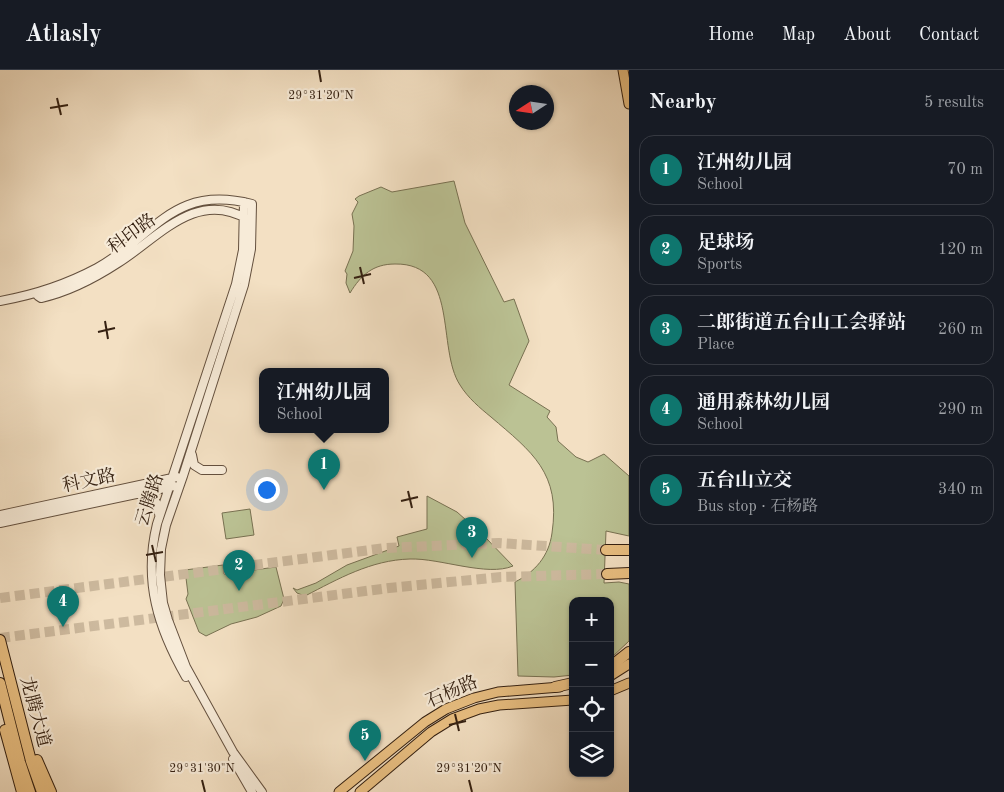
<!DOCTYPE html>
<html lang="en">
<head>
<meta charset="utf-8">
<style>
	:root { --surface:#171b24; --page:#242831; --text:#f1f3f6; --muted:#9ea1a6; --line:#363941; --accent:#0f766e }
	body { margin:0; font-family:"Old Standard TT","Noto Serif SC",serif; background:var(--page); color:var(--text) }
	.controls { position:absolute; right:15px; bottom:15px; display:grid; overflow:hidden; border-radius:10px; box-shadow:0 1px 4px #0004 }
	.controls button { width:45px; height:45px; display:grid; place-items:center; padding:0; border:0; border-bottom:1px solid var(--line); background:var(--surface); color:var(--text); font:25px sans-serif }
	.compass { position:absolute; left:509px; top:15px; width:45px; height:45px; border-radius:50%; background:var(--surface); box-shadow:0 1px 4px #0004; rotate:258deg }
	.you { position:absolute; left:266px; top:419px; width:18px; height:18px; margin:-12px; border:4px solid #fff; border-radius:50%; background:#1a73e8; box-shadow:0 0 0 8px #1a73e833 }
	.badge { display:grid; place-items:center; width:32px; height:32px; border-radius:50%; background:var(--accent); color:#fff; font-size:16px; font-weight:700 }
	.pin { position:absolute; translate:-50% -41px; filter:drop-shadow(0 1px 2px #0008) }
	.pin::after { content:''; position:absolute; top:26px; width:18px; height:15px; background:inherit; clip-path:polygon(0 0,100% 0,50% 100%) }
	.popup { position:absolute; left:259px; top:298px; width:130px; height:65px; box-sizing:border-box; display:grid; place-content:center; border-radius:10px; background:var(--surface); filter:drop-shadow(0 1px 4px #0005); font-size:16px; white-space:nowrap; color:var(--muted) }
	.popup b { font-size:19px; color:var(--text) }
	.popup::after { content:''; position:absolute; left:50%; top:100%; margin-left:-10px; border:10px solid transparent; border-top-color:var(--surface) }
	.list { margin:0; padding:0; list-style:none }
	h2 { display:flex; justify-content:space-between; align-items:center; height:65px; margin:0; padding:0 20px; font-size:21px }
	h2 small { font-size:16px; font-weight:400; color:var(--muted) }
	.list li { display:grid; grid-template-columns:32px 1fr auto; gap:15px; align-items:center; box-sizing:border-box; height:70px; margin:0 10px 10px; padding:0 10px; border:1px solid var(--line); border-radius:15px }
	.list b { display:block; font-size:19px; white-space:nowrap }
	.list p { margin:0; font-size:16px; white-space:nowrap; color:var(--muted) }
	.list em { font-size:16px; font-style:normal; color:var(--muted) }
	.icon { flex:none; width:28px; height:28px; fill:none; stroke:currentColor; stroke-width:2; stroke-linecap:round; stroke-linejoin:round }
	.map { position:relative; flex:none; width:629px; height:722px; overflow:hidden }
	header { display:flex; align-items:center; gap:30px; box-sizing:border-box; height:70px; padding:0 25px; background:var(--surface); border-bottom:1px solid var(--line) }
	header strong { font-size:24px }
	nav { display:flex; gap:28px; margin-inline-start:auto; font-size:18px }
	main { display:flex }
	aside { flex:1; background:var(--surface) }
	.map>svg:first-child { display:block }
	.green { fill:#bbc294; stroke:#787152 }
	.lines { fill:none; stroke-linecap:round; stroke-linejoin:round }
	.highway-tunnel { stroke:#cdba9f; stroke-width:10; stroke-dasharray:10 5; stroke-linecap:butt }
	.minor-casing { stroke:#64503e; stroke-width:10 }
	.major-casing { stroke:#342011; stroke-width:11 }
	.highway-casing { stroke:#342011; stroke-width:12 }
	.minor { stroke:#f7ebd8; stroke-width:8 }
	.major { stroke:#eac082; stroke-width:9 }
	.highway { stroke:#eac082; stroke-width:10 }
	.ticks { fill:none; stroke:#342011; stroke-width:2 }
	.labels { text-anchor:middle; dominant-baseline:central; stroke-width:4.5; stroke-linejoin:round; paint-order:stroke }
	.street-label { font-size:18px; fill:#342011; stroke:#f7ebd8 }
	.ticks-label { font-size:12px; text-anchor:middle; fill:#342011; stroke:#f7ebd8; stroke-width:4.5; stroke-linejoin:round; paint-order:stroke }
</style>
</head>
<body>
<header>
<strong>Atlasly</strong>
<nav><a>Home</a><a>Map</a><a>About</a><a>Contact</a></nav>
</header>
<main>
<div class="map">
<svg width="629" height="722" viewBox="0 0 629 722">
	<rect width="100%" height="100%" fill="#f3e0c3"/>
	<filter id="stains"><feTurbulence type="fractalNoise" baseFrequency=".004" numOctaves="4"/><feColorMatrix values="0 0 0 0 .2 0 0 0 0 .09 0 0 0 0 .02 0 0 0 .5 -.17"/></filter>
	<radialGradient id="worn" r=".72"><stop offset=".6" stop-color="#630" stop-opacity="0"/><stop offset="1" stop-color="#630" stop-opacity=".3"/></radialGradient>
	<path class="green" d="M 454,111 L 465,153 L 504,232 L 514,229 L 529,271 L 509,315 L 550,341 L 547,347 L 556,357 L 558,371 L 576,387 L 588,392 L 604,384 L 629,406 L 629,466 L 606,461 L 604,513 L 619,512 L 629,514 L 629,571 L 610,589 L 610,531 L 573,531 L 573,605 L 554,607 L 518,606 L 515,512 C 535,502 549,486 552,463 C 561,403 532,382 491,347 C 480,338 468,328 460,315 C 436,278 460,193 395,194 C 373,194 361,205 350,223 L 346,213 L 347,204 L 345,201 L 353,181 L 354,156 L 352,144 L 358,132 L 355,129 L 359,126 L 381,117 L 392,122 Z
		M 427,426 L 457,442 L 484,466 L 513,496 C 487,507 440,488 410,489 C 371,490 338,509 305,526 L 297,523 L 293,518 L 297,520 L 316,513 L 347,495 L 399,476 L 397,467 L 427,459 Z
		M 250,439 L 254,465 L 226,469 L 222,443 Z
		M 223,495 L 224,504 L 276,497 L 284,529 L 281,536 L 257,547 L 231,554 L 206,566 L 199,562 L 186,529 L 188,524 L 185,500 Z"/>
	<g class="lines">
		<path class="highway-tunnel" d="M 0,528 L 386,478 L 499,473 L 606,480
			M 0,568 L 389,518 L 501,507 L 607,504"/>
		<defs>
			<path id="minor" d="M 43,221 L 38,226 L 41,228 C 68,222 95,208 118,193 C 158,168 196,119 247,149
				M 0,231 C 34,225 67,214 97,198 C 156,165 173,114 252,134 L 251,179 L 244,215 L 183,406 L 166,455 L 161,479 L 160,505 L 163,533 L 168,550 L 186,597 L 233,682 L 262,722
				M 192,385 L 194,395 L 202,400 L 222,400
				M 140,424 C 152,425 159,432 159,444
				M 0,445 L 177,407
				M 0,453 L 174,416
				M 186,607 C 158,558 143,511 157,454 L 236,214 L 243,180 L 244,132
				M 233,689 L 252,722"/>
			<path id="major" d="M 623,0 L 629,34
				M 610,606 L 629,594
				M 610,621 L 629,613
				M 339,722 L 425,652 L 446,639 L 474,628 L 498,622 L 560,617
				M 360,722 L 431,662 L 452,649 L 479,639 L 499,635 L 573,630"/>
			<path id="highway" d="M 606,480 L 629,480
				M 607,504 L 629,503
				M 0,570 L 31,691 L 42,722
				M 610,597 L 629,582
				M 0,613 L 20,692 L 30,722
				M 555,617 L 573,613
				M 5,660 L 22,722
				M 37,690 L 51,722"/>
		</defs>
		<use href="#minor" class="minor-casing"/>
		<use href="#major" class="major-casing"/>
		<use href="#highway" class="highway-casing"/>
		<use href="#minor" class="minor"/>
		<use href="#major" class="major"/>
		<use href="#highway" class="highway"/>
	</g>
	<path class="ticks" d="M 319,0 L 321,12M 57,28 L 61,45M 50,38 L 68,35M 360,197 L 364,214M 354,208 L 371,204M 105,251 L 108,269M 98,262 L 115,258M 408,421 L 412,438M 401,431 L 418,427M 152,475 L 156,492M 146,485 L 163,482M 455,644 L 459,661M 449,655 L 466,651M 202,710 L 205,722M 469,710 L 472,722"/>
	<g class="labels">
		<g class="street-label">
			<text transform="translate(132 164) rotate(-36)">科印路</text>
			<text transform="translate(89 411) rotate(-12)">科文路</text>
			<text transform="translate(150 430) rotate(-72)">云腾路</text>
			<text transform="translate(452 622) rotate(-23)">石杨路</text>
			<text transform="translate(35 642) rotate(75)">龙腾大道</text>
		</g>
	</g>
	<g class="ticks-label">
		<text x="321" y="29">29°31'20"N</text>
		<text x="202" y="702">29°31'30"N</text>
		<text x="469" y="702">29°31'20"N</text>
	</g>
	<rect width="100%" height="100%" filter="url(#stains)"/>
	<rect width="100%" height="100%" fill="url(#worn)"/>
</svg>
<div class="controls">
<button>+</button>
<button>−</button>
<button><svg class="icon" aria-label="locate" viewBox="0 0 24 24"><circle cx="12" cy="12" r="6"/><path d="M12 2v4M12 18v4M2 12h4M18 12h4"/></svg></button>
<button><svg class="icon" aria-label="layers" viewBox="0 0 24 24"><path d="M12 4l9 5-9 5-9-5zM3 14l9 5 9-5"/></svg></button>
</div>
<svg class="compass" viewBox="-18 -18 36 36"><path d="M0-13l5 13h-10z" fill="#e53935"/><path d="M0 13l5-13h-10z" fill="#9ea1a6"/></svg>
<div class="you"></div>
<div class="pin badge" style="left:324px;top:420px">1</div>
<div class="popup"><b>江州幼儿园</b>School</div>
<div class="pin badge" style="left:239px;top:521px">2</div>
<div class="pin badge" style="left:472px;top:488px">3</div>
<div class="pin badge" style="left:63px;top:557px">4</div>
<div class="pin badge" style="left:365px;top:691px">5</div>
</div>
<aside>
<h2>Nearby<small>5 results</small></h2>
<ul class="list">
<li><span class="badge">1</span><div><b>江州幼儿园</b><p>School</p></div><em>70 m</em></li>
<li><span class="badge">2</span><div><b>足球场</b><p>Sports</p></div><em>120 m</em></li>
<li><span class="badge">3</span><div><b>二郎街道五台山工会驿站</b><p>Place</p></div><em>260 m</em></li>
<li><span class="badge">4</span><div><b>通用森林幼儿园</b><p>School</p></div><em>290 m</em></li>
<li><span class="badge">5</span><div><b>五台山立交</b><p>Bus stop · 石杨路</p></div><em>340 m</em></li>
</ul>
</aside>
</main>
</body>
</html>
